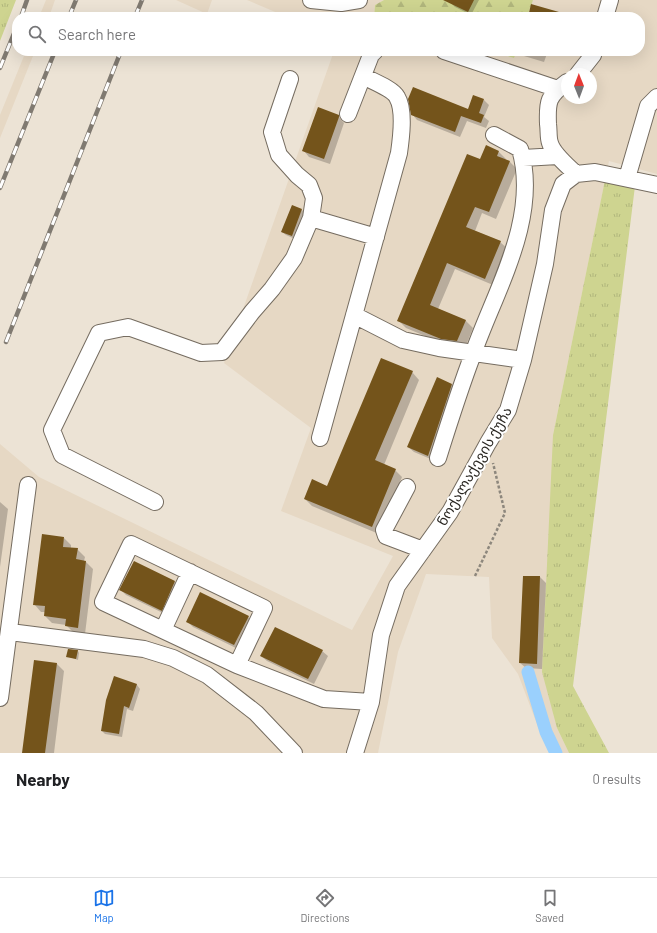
<!DOCTYPE html>
<html lang="en">
<head>
<meta charset="utf-8">
<style>
	:root { --surface:#fff; --page:#f6f6f6; --text:#202124; --muted:#757577; --line:#e0e0e0; --accent:#1a73e8 }
	body { margin:0; font-family:Barlow,"Noto Sans Georgian",sans-serif; background:var(--page); color:var(--text) }
	.compass { position:absolute; left:561px; top:68px; width:36px; height:36px; border-radius:50%; background:var(--surface); box-shadow:0 4px 16px #0002; rotate:359deg }
	.list { margin:0; padding:0; list-style:none }
	h2 { display:flex; justify-content:space-between; align-items:center; height:52px; margin:0; padding:0 16px; font-size:17px }
	h2 small { font-size:13px; font-weight:400; color:var(--muted) }
	.icon { flex:none; width:22px; height:22px; fill:none; stroke:currentColor; stroke-width:2; stroke-linecap:round; stroke-linejoin:round }
	.map { position:relative; flex:none; width:657px; height:753px; overflow:hidden }
	.search { position:absolute; background:var(--surface); box-shadow:0 4px 16px #0002; left:12px; right:12px; top:12px; height:44px; display:flex; align-items:center; gap:10px; box-sizing:border-box; padding:0 14px; border-radius:16px; color:var(--muted); font-size:15px }
	.sheet { height:124px; background:var(--surface) }
	nav { display:flex; justify-content:space-around; align-items:center; box-sizing:border-box; height:56px; border-top:1px solid var(--line); background:var(--surface); font-size:11px; color:var(--muted) }
	nav a { display:grid; justify-items:center; gap:2px }
	nav .on { color:var(--accent) }
	.map>svg:first-child { display:block }
	.built { fill:#e6d8c4; fill-rule:evenodd }
	.grass { fill:url(#grass-tufts) }
	.forest { fill:url(#forest-firs) }
	.shadow { fill:#0003 }
	.lines { fill:none; stroke-linecap:round; stroke-linejoin:round }
	.canal { stroke:#9ad0fd; stroke-width:13 }
	.building { fill:#74541b }
	.minor-casing { stroke:#756c60; stroke-width:18 }
	.path { stroke:#8d877d; stroke-width:2.5; stroke-dasharray:3 2; stroke-linecap:butt }
	.minor { stroke:#fff; stroke-width:16 }
	.rail-casing { stroke:#807a71; stroke-width:4.5 }
	.rail { stroke:#fff; stroke-width:3; stroke-dasharray:9; stroke-linecap:butt }
	.labels { text-anchor:middle; dominant-baseline:central; stroke-width:4; stroke-linejoin:round; paint-order:stroke }
	.street-label { font-size:14px; fill:#292621; stroke:#fff }
</style>
</head>
<body>
<div class="map">
<svg width="657" height="753" viewBox="0 0 657 753">
	<defs>
		<pattern id="grass-tufts" width="24" height="20" patternUnits="userSpaceOnUse"><rect width="24" height="20" fill="#ced490"/><path d="M3 7l-1-3M5 7V3M7 7l1-3M15 17l-1-3M17 17v-4M19 17l1-3" fill="none" stroke="#b1b67c"/></pattern>
		<pattern id="forest-firs" width="22" height="20" patternUnits="userSpaceOnUse"><rect width="22" height="20" fill="#ced490"/><path d="M5 1l3.5 6h-7zM16 11l3.5 6h-7z" fill="#b1b67c"/></pattern>
	</defs>
	<rect width="100%" height="100%" fill="#ece3d5"/>
	<path class="built" d="M 46,0 L 55,0 L 49,17 L 39,17 Z
		M 176,0 L 212,0 L 207,14 Z
		M 247,0 L 384,0 L 375,5 L 374,16 L 375,17 L 287,17 Z
		M 533,0 L 657,0 L 657,174 L 609,161 L 553,435 L 557,728 L 569,753 L 551,753 L 540,732 L 518,674 L 492,638 L 489,577 L 426,574 L 398,652 L 378,753 L 0,753 L 0,444 L 39,477 L 352,630 L 393,556 L 281,511 L 311,428 L 224,363 L 334,51 L 489,51 L 514,58 L 517,51 L 640,51 L 640,17 L 527,17 ZM 567,74 L 591,74 L 591,98 L 567,98 Z
		M 26,51 L 35,51 L 0,138 L 0,115 Z"/>
	<path class="grass" d="M 0,0 L 16,0 L 0,41 Z
		M 605,180 L 635,186 L 573,686 L 609,753 L 569,753 L 557,728 L 542,672 L 553,435 Z"/>
	<path class="forest" d="M 384,0 L 533,0 L 527,17 L 374,17 L 375,5 Z
		M 490,51 L 517,51 L 514,58 Z"/>
	<path class="shadow" d="M 454,0 L 479,0 L 471,15 L 455,7 L 452,4 Z
		M 519,51 L 548,51 L 544,62 L 524,56 Z
		M 484,100 L 489,105 L 484,117 L 489,121 L 486,128 L 467,121 L 460,137 L 417,120 L 412,114 L 468,110 Z
		M 338,116 L 344,123 L 330,164 L 309,157 L 304,151 Z
		M 499,152 L 506,159 L 505,160 L 510,162 L 517,169 L 496,219 L 482,213 L 475,231 L 500,242 L 508,249 L 493,285 L 455,269 L 438,309 L 466,321 L 473,328 L 465,348 L 449,346 L 406,328 L 398,320 L 481,161 Z
		M 292,206 L 302,210 L 305,214 L 295,239 L 286,235 L 282,232 Z
		M 412,372 L 419,380 L 384,465 L 395,470 L 402,477 L 379,534 L 312,506 L 305,499 L 328,487 Z
		M 452,384 L 457,390 L 433,460 L 414,452 L 408,447 Z
		M 0,502 L 8,509 L 0,567 Z
		M 64,538 L 71,545 L 71,549 L 77,549 L 85,557 L 84,561 L 86,562 L 93,569 L 85,634 L 74,633 L 66,625 L 52,623 L 45,616 L 45,612 L 41,612 L 34,604 Z
		M 134,562 L 175,582 L 180,588 L 167,615 L 126,595 L 121,590 Z
		M 524,577 L 540,577 L 546,583 L 542,669 L 526,668 L 520,663 Z
		M 248,617 L 253,622 L 240,650 L 193,627 L 187,621 Z
		M 69,650 L 78,651 L 79,653 L 78,660 L 67,656 Z
		M 322,651 L 328,656 L 314,684 L 267,661 L 261,656 Z
		M 35,661 L 57,664 L 64,671 L 54,753 L 23,753 Z
		M 114,678 L 137,685 L 140,689 L 133,711 L 127,709 L 122,737 L 105,734 L 102,731 Z"/>
	<g class="lines">
		<path class="canal" d="M 528,672 L 546,732 L 556,753"/>
	</g>
	<path class="building" d="M 443,0 L 474,0 L 468,12 Z
		M 531,4 L 566,14 L 566,17 L 528,17 Z
		M 413,87 L 468,109 L 473,95 L 484,99 L 479,113 L 484,115 L 481,123 L 461,116 L 455,132 L 411,115 L 408,99 Z
		M 318,107 L 339,115 L 339,117 L 324,159 L 302,151 Z
		M 486,145 L 499,151 L 497,156 L 510,161 L 489,212 L 475,207 L 466,227 L 501,241 L 485,279 L 447,263 L 430,305 L 466,320 L 457,341 L 441,339 L 397,321 L 467,154 L 480,159 Z
		M 292,205 L 302,209 L 292,236 L 281,232 Z
		M 381,358 L 413,371 L 375,460 L 396,469 L 372,527 L 304,499 L 312,479 L 327,486 Z
		M 437,377 L 452,384 L 428,456 L 407,447 Z
		M 42,534 L 64,537 L 63,547 L 78,548 L 76,559 L 86,561 L 78,628 L 65,626 L 66,619 L 44,616 L 45,606 L 33,605 Z
		M 134,561 L 175,581 L 162,611 L 119,590 Z
		M 523,576 L 540,576 L 537,664 L 519,663 Z
		M 200,592 L 249,616 L 234,645 L 186,622 Z
		M 275,627 L 323,650 L 308,679 L 260,656 Z
		M 68,649 L 78,650 L 76,659 L 66,657 Z
		M 34,660 L 57,663 L 45,753 L 22,753 Z
		M 114,676 L 137,684 L 129,708 L 124,706 L 119,734 L 101,731 L 106,700 Z"/>
	<g class="lines">
		<defs>
			<path id="minor" d="M 311,0 L 341,3 L 359,0
				M 605,17 L 610,0
				M 444,51 L 558,89
				M 578,74 L 593,55 L 594,51
				M 290,79 L 272,132 L 279,155 L 297,175 L 309,185 L 314,198 L 311,218 L 376,237
				M 567,82 C 548,96 547,101 548,124 C 549,130 548,138 550,143 C 553,154 568,166 576,174
				M 348,114 L 371,55 L 375,51
				M 523,158 L 558,156
				M 627,178 L 648,106 L 657,97
				M 354,315 L 403,340 L 439,348 L 523,360
				M 320,438 L 399,153 C 401,139 405,110 397,97 C 393,89 372,81 363,76
				M 438,458 C 449,423 460,388 473,354 C 495,291 540,218 520,149 L 494,135
				M 407,487 L 384,530 L 386,536 L 423,550
				M 155,502 L 62,455 L 52,430 L 99,333 L 128,327 L 201,353 L 222,352 L 252,312 L 272,289 L 294,258 L 311,218
				M 163,630 L 190,572
				M 10,632 L 144,649 L 173,658 L 207,675 L 256,713 L 294,753
				M 237,665 L 264,608 L 131,544 L 103,602 L 237,665 L 324,699 L 371,702
				M 0,698 L 28,485
				M 355,753 L 371,702 L 381,635 L 397,586 L 450,512 L 488,443 L 508,410 L 523,360 L 545,264 L 553,210 L 563,184 L 576,174 L 595,172 L 657,185"/>
		</defs>
		<use href="#minor" class="minor-casing"/>
		<path class="path" d="M 475,576 L 505,513 L 493,463"/>
		<use href="#minor" class="minor"/>
		<defs>
			<path id="rail" d="M 21,17 L 27,0
				M 69,17 L 76,0
				M 135,17 L 142,0
				M 0,68 L 17,26
				M 0,188 L 55,51
				M 6,342 L 121,51"/>
		</defs>
		<use href="#rail" class="rail-casing"/>
		<use href="#rail" class="rail"/>
	</g>
	<g class="labels">
		<g class="street-label">
			<text transform="translate(474 466) rotate(-60)">ნოქალაქევის ქუჩა</text>
		</g>
	</g>
</svg>
<svg class="compass" viewBox="-18 -18 36 36"><path d="M0-13l5 13h-10z" fill="#e53935"/><path d="M0 13l5-13h-10z" fill="#757577"/></svg>
<div class="search"><svg class="icon" aria-label="search" viewBox="0 0 24 24"><circle cx="10" cy="10" r="6"/><path d="M15 15l6 6"/></svg>Search here</div>
</div>
<section class="sheet">
<h2>Nearby<small>0 results</small></h2>
<ul class="list">
</ul>
</section>
<nav>
<a class="on"><svg class="icon" aria-label="map" viewBox="0 0 24 24"><path d="M3 6l6-2 6 2 6-2v14l-6 2-6-2-6 2zM9 4v14M15 6v14"/></svg>Map</a>
<a><svg class="icon" aria-label="directions" viewBox="0 0 24 24"><path d="M12 3l9 9-9 9-9-9zM9 14v-3h6M13 9l2 2-2 2"/></svg>Directions</a>
<a><svg class="icon" aria-label="saved" viewBox="0 0 24 24"><path d="M7 4h10v16l-5-4-5 4z"/></svg>Saved</a>
</nav>
</body>
</html>
